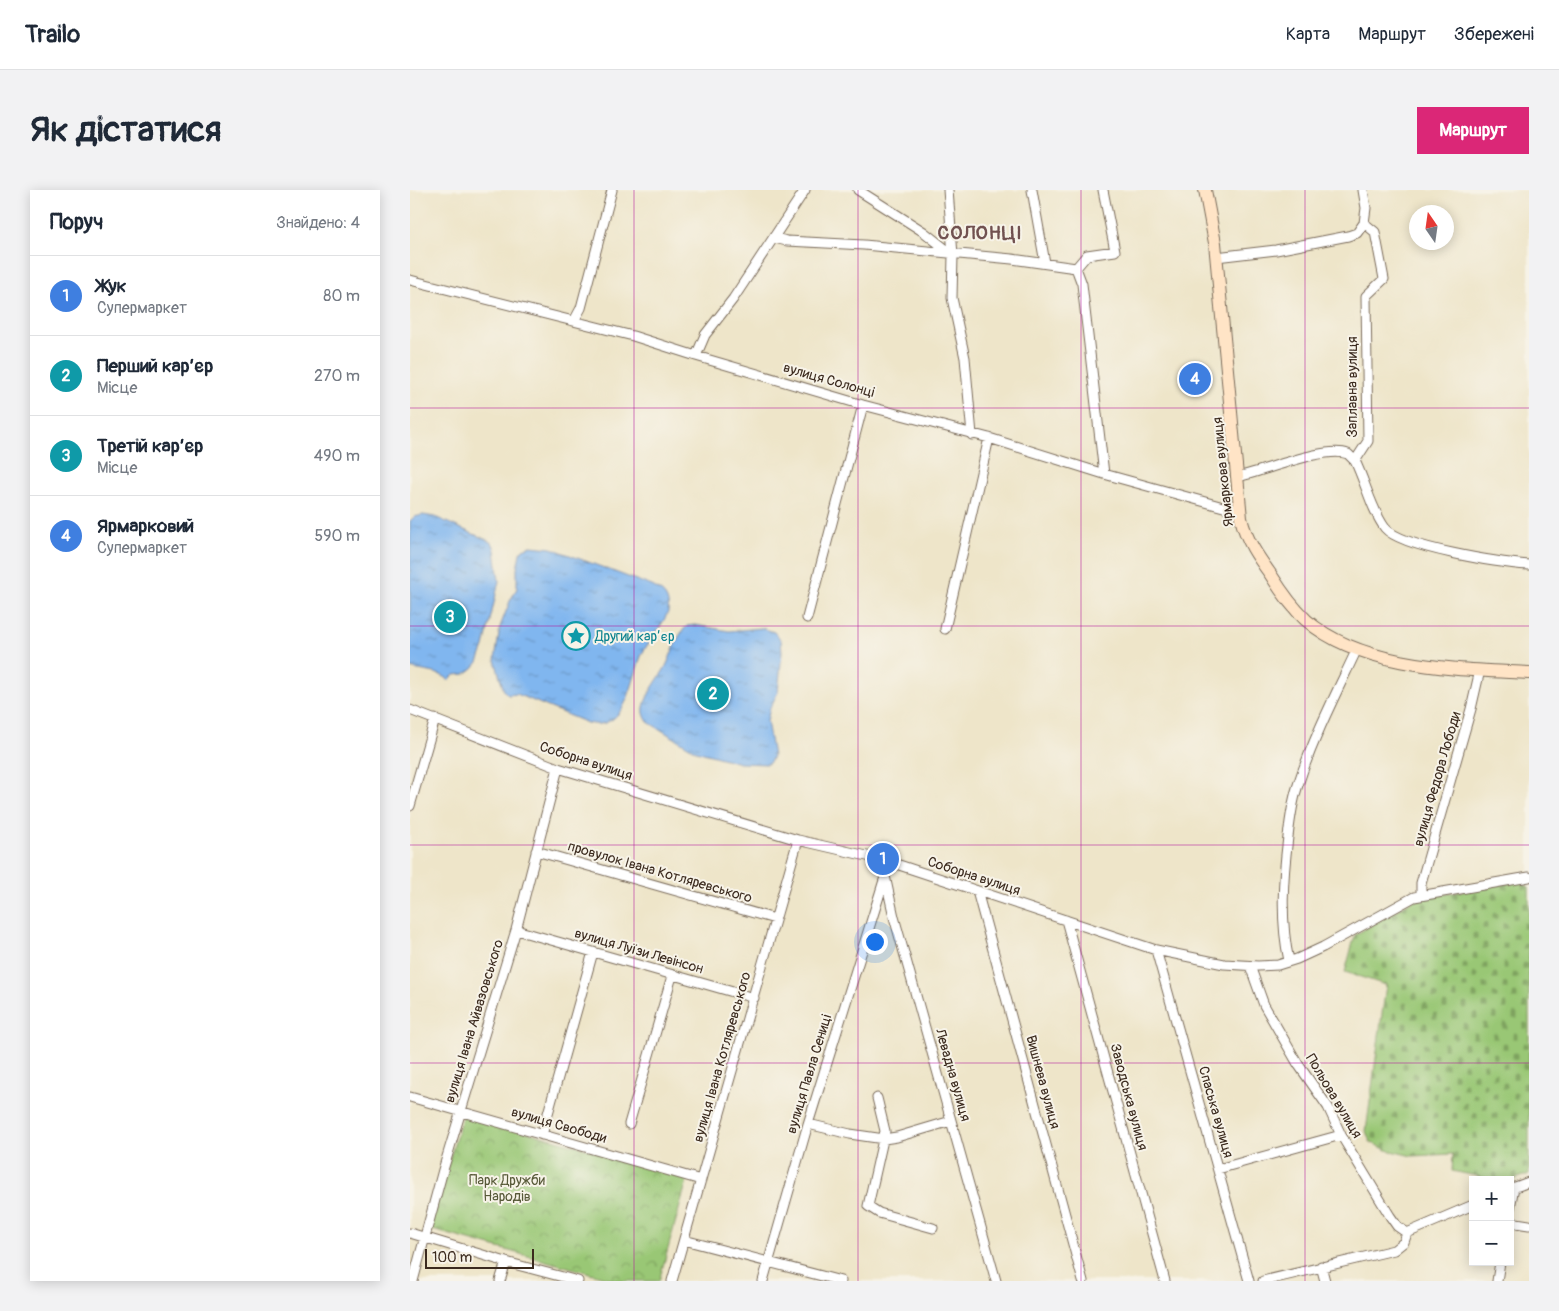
<!DOCTYPE html>
<html lang="uk">
<head>
<meta charset="utf-8">
<style>
	:root { --surface:#fff; --page:#f2f2f3; --text:#1f2937; --muted:#747a83; --line:#e0e1e3; --accent:#db2777 }
	body { margin:0; font-family:Pangolin,sans-serif; background:var(--page); color:var(--text) }
	.controls { position:absolute; right:15px; bottom:15px; display:grid; overflow:hidden; border-radius:0px; box-shadow:0 2px 12px #0003 }
	.controls button { width:45px; height:45px; display:grid; place-items:center; padding:0; border:0; border-bottom:1px solid var(--line); background:var(--surface); color:var(--text); font:25px sans-serif }
	.compass { position:absolute; left:999px; top:15px; width:45px; height:45px; border-radius:50%; background:var(--surface); box-shadow:0 2px 12px #0003; rotate:347deg }
	.scale { position:absolute; left:15px; bottom:12px; width:109px; box-sizing:border-box; padding-left:5px; border:2px solid #3b2a1e; border-top:0; font-size:14px; line-height:18px; white-space:nowrap; color:#3b2a1e; -webkit-text-stroke:4px #f7f3e8; paint-order:stroke }
	.you { position:absolute; left:464px; top:751px; width:18px; height:18px; margin:-12px; border:4px solid #fff; border-radius:50%; background:#1a73e8; box-shadow:0 0 0 8px #1a73e833 }
	.badge { display:grid; place-items:center; width:32px; height:32px; border-radius:50%; background:var(--accent); color:#fff; font-size:16px; font-weight:700 }
	.pin { position:absolute; translate:-50% -50%; border:2px solid #fff; box-shadow:0 1px 5px #0006 }
	.list { margin:0; padding:0; list-style:none }
	h2 { display:flex; justify-content:space-between; align-items:center; height:65px; margin:0; padding:0 20px; font-size:21px }
	h2 small { font-size:16px; font-weight:400; color:var(--muted) }
	.list li { display:grid; grid-template-columns:32px 1fr auto; gap:15px; align-items:center; box-sizing:border-box; height:80px; padding:0 20px; border-top:1px solid var(--line) }
	.list b { display:block; font-size:19px; white-space:nowrap }
	.list p { margin:0; font-size:16px; white-space:nowrap; color:var(--muted) }
	.list em { font-size:16px; font-style:normal; color:var(--muted) }
	.map { position:relative; flex:none; width:1119px; height:1091px; overflow:hidden; border-radius:0px }
	header { display:flex; align-items:center; gap:30px; box-sizing:border-box; height:70px; padding:0 25px; background:var(--surface); border-bottom:1px solid var(--line) }
	header strong { font-size:24px }
	nav { display:flex; gap:28px; margin-inline-start:auto; font-size:18px }
	.intro { display:flex; align-items:center; justify-content:space-between; box-sizing:border-box; height:120px; padding:0 30px }
	h1 { margin:0; font-size:35px }
	.button { padding:12px 22px; border-radius:0px; background:var(--accent); color:#fff; font-size:18px; font-weight:700 }
	main { display:flex; gap:30px; padding:0 30px }
	aside { flex:1; background:var(--surface); border-radius:0px; box-shadow:0 2px 12px #0003 }
	.map>svg:first-child { display:block }
	.cemetery { fill:url(#cemetery-stones); stroke:#6a784a }
	.park { fill:url(#park-crowns); stroke:#6a784a }
	.water { fill:url(#water-ripples); stroke:#5e7086 }
	.lines { fill:none; stroke-linecap:round; stroke-linejoin:round }
	.street-casing { stroke:#7a6b5a; stroke-width:11 }
	.secondary-casing { stroke:#7a6b5a; stroke-width:14 }
	.street { stroke:#fff; stroke-width:9 }
	.secondary { stroke:#ffe4c6; stroke-width:12 }
	.grid { fill:none; stroke:#b5179e; stroke-width:1; stroke-opacity:0.55 }
	.labels { text-anchor:middle; dominant-baseline:central; stroke-width:4; stroke-linejoin:round; paint-order:stroke }
	.street-label { font-size:14px; fill:#3b2a1e; stroke:#f7f3e8 }
	.culture-label { font-size:14px; fill:#0d838f; stroke:#f7f3e8; text-anchor:start }
	.park-label { font-size:14px; fill:#575938; stroke:#f7f3e8 }
	.district-label { font-size:19px; font-weight:bold; letter-spacing:1px; fill:#715150; stroke:#f7f3e8 }
</style>
</head>
<body>
<header>
<strong>Trailo</strong>
<nav><a>Карта</a><a>Маршрут</a><a>Збережені</a></nav>
</header>
<div class="intro"><h1>Як дістатися</h1><a class="button">Маршрут</a></div>
<main>
<aside>
<h2>Поруч<small>Знайдено: 4</small></h2>
<ul class="list">
<li><span class="badge" style="background:#3f7fe0">1</span><div><b>Жук</b><p>Супермаркет</p></div><em>80 m</em></li>
<li><span class="badge" style="background:#0f9aa8">2</span><div><b>Перший кар’єр</b><p>Місце</p></div><em>270 m</em></li>
<li><span class="badge" style="background:#0f9aa8">3</span><div><b>Третій кар’єр</b><p>Місце</p></div><em>490 m</em></li>
<li><span class="badge" style="background:#3f7fe0">4</span><div><b>Ярмарковий</b><p>Супермаркет</p></div><em>590 m</em></li>
</ul>
</aside>
<div class="map">
<svg width="1119" height="1091" viewBox="0 0 1119 1091">
	<defs>
		<pattern id="cemetery-stones" width="16" height="16" patternUnits="userSpaceOnUse" patternTransform="scale(1.25)"><rect width="16" height="16" fill="#99c775"/><path d="M2 7V4a2 2 0 0 1 4 0v3zM10 15v-3a2 2 0 0 1 4 0v3z" fill="#7ea25f"/></pattern>
		<pattern id="park-crowns" width="20" height="18" patternUnits="userSpaceOnUse" patternTransform="scale(1.25)"><rect width="20" height="18" fill="#99c775"/><path d="M2 6a3 3 0 1 1 6 0M12 15a3 3 0 1 1 6 0" fill="none" stroke="#7ea25f"/></pattern>
		<pattern id="water-ripples" width="26" height="14" patternUnits="userSpaceOnUse" patternTransform="scale(1.25)"><rect width="26" height="14" fill="#80b6ef"/><path d="M2 4q2-2 4 0t4 0M15 11q2-2 4 0t4 0" fill="none" stroke="#6a94c1"/></pattern>
	</defs>
	<rect width="100%" height="100%" fill="#f7f3e8"/>
	<filter id="ink" filterUnits="userSpaceOnUse"><feTurbulence type="fractalNoise" baseFrequency=".02" numOctaves="2"/><feDisplacementMap in="SourceGraphic" scale="10" xChannelSelector="R" yChannelSelector="G"/><feConvolveMatrix kernelMatrix="1 2 1 2 8 2 1 2 1" color-interpolation-filters="sRGB"/></filter>
	<filter id="wash" filterUnits="userSpaceOnUse"><feTurbulence type="fractalNoise" baseFrequency=".0096" numOctaves="4" result="noise"/><feDisplacementMap in="SourceGraphic" scale="20" xChannelSelector="R" yChannelSelector="G"/><feGaussianBlur stdDeviation="1.12" result="paint"/><feColorMatrix in="noise" values="0 0 0 0 0 0 0 0 0 0 0 0 0 0 0 0 0 1.4 0 .05"/><feComposite in="paint" operator="in"/></filter>
	<g filter="url(#wash)">
		<rect width="100%" height="100%" fill="#eee5c9"/>
		<path class="cemetery" d="M 1109,691 L 1119,697 L 1119,984 L 1100,991 L 1100,990 L 1086,990 L 1042,981 L 1043,964 L 1002,966 L 977,960 L 960,952 L 956,941 L 976,795 L 935,782 L 945,745 L 1003,710 Z"/>
		<path class="park" d="M 53,924 L 278,987 L 249,1091 L 209,1091 L 19,1039 Z"/>
		<path class="water" d="M 13,325 L 25,327 L 77,350 L 83,354 L 85,360 L 89,391 L 74,457 L 68,472 L 63,478 L 55,484 L 44,485 L 39,490 C 29,481 13,482 0,478 L 0,331 L 4,327 Z
			M 121,356 L 141,358 L 242,396 C 254,402 260,408 258,422 C 252,436 241,448 233,462 C 221,487 219,543 177,533 L 107,504 L 98,505 L 94,501 L 85,470 L 90,437 L 100,411 L 107,398 L 107,379 L 110,363 L 113,359 Z
			M 285,435 L 319,441 L 352,438 L 364,442 L 371,450 L 372,462 L 368,502 L 360,518 L 357,531 L 363,566 L 360,572 L 357,574 L 330,573 L 286,561 L 238,532 C 235,527 233,523 234,517 C 237,503 248,490 255,478 C 262,465 266,446 277,436 Z"/>
	</g>
	<g filter="url(#ink)">
		<g class="lines">
			<defs>
				<path id="street" d="M 448,0 L 514,42 L 543,65
					M 538,0 L 543,65 L 542,108 L 555,168 L 562,245
					M 622,0 L 635,73
					M 693,0 L 705,61 L 677,65 L 666,78 L 672,94 L 694,284
					M 953,0 L 956,18 L 954,33 L 965,42 L 974,89 L 956,106 L 958,251 L 945,271 C 955,291 962,321 975,338 C 992,358 1091,373 1119,375
					M 364,48 L 377,51 L 454,55 L 602,69 L 666,78
					M 806,67 L 866,60 L 938,46 L 947,43 L 954,33
					M 0,90 L 223,146 L 286,166 L 453,215 L 579,248 L 694,284 L 817,318 L 830,319
					M 164,131 L 171,118 L 202,0
					M 286,166 L 295,145 L 323,109 L 395,0
					M 827,287 C 853,282 915,255 938,264 L 945,271
					M 397,428 L 453,215
					M 535,439 L 579,248
					M 0,520 L 148,578 L 388,650 L 474,670 L 746,760 L 814,774 L 848,776 L 868,775 L 887,769 L 913,757 L 1004,707 L 1119,687
					M 0,616 L 25,529
					M 126,661 L 365,729
					M 474,670 L 475,686 L 484,727 L 586,1091
					M 567,701 L 673,1091
					M 1011,705 L 1011,693 L 1061,519 L 1070,480
					M 656,730 L 755,1091
					M 106,740 L 344,808
					M 746,760 L 839,1091
					M 879,771 C 870,730 873,688 878,647 C 880,630 882,614 887,598 C 902,550 926,504 947,459
					M 840,776 L 854,815 L 888,874 L 918,917 L 931,945 L 980,1026 L 987,1036 L 997,1043
					M 0,907 L 291,990
					M 467,908 L 475,941 L 458,1016 L 469,1023 L 523,1038
					M 219,934 L 262,786
					M 398,934 L 440,944 L 474,949 L 487,947 L 541,931
					M 132,945 L 183,762
					M 808,979 L 931,945
					M 1100,999 L 1119,992
					M 1100,1018 L 1104,997
					M 1100,1032 L 1119,1035
					M 0,1043 L 96,1072 L 168,1091
					M 997,1043 L 1063,1015
					M 274,1050 L 431,1091
					M 911,1076 L 915,1091
					M 3,1091 L 33,980 L 106,740 L 148,578
					M 90,1091 L 96,1072
					M 262,1091 L 388,650
					M 353,1091 L 398,934 L 475,687
					M 853,1091 L 984,1060 L 994,1052 L 997,1043
					M 1087,1091 L 1090,1072"/>
				<path id="secondary" d="M 795,0 L 805,53 L 831,328 C 836,350 848,367 861,385 C 871,401 882,417 896,430 C 953,479 1048,479 1119,483"/>
			</defs>
			<use href="#street" class="street-casing"/>
			<use href="#secondary" class="secondary-casing"/>
			<use href="#street" class="street"/>
			<use href="#secondary" class="secondary"/>
		</g>
	</g>
	<path class="grid" d="M 224,0 L 224,1091M 448,0 L 448,1091M 671,0 L 671,1091M 895,0 L 895,1091M 0,218 L 1119,218M 0,436 L 1119,436M 0,655 L 1119,655M 0,873 L 1119,873"/>
	<defs>
		<symbol id="sight-ring" viewBox="-11 -11 22 22"><circle r="9.5" fill="#f7f3e8" stroke="#0f9aa8" stroke-width="1.5"/><path d="M0-6L1.8-2.2L6-1.7L2.9 1.2L3.7 5.4L0 3.3L-3.7 5.4L-2.9 1.2L-6-1.7L-1.8-2.2Z" fill="#0f9aa8"/></symbol>
	</defs>
	<g fill-rule="evenodd">
		<use href="#sight-ring" x="150" y="430" width="32" height="32"/>
	</g>
	<g class="labels">
		<g class="street-label">
			<text transform="translate(419 190) rotate(16)">вулиця Солонці</text>
			<text transform="translate(942 197) rotate(-90)">Заплавна вулиця</text>
			<text transform="translate(813 282) rotate(-96)">Ярмаркова вулиця</text>
			<text transform="translate(176 571) rotate(18)">Соборна вулиця</text>
			<text transform="translate(1027 589) rotate(-74)">вулиця Федора Лободи</text>
			<text transform="translate(250 682) rotate(16)">провулок Івана Котляревського</text>
			<text transform="translate(564 686) rotate(18)">Соборна вулиця</text>
			<text transform="translate(229 761) rotate(16)">вулиця Луїзи Левінсон</text>
			<text transform="translate(64 831) rotate(-73)">вулиця Івана Айвазовського</text>
			<text transform="translate(312 867) rotate(-74)">вулиця Івана Котляревського</text>
			<text transform="translate(399 884) rotate(-73)">вулиця Павла Сениці</text>
			<text transform="translate(543 885) rotate(74)">Левадна вулиця</text>
			<text transform="translate(633 892) rotate(75)">Вишнева вулиця</text>
			<text transform="translate(924 906) rotate(59)">Польова вулиця</text>
			<text transform="translate(719 907) rotate(75)">Заводська вулиця</text>
			<text transform="translate(806 922) rotate(74)">Спаська вулиця</text>
			<text transform="translate(149 935) rotate(16)">вулиця Свободи</text>
		</g>
		<g class="culture-label">
			<text x="185" y="446">Другий кар’єр</text>
		</g>
		<g class="park-label">
			<text x="97" y="990">Парк Дружби<tspan x="97" dy="16">Народів</tspan></text>
		</g>
		<g class="district-label">
			<text x="570" y="43">СОЛОНЦІ</text>
		</g>
	</g>
</svg>
<div class="controls">
<button>+</button>
<button>−</button>
</div>
<svg class="compass" viewBox="-18 -18 36 36"><path d="M0-13l5 13h-10z" fill="#e53935"/><path d="M0 13l5-13h-10z" fill="#747a83"/></svg>
<div class="scale">100 m</div>
<div class="you"></div>
<div class="pin badge" style="left:473px;top:669px;background:#3f7fe0">1</div>
<div class="pin badge" style="left:303px;top:504px;background:#0f9aa8">2</div>
<div class="pin badge" style="left:40px;top:427px;background:#0f9aa8">3</div>
<div class="pin badge" style="left:785px;top:189px;background:#3f7fe0">4</div>
</div>
</main>
</body>
</html>
